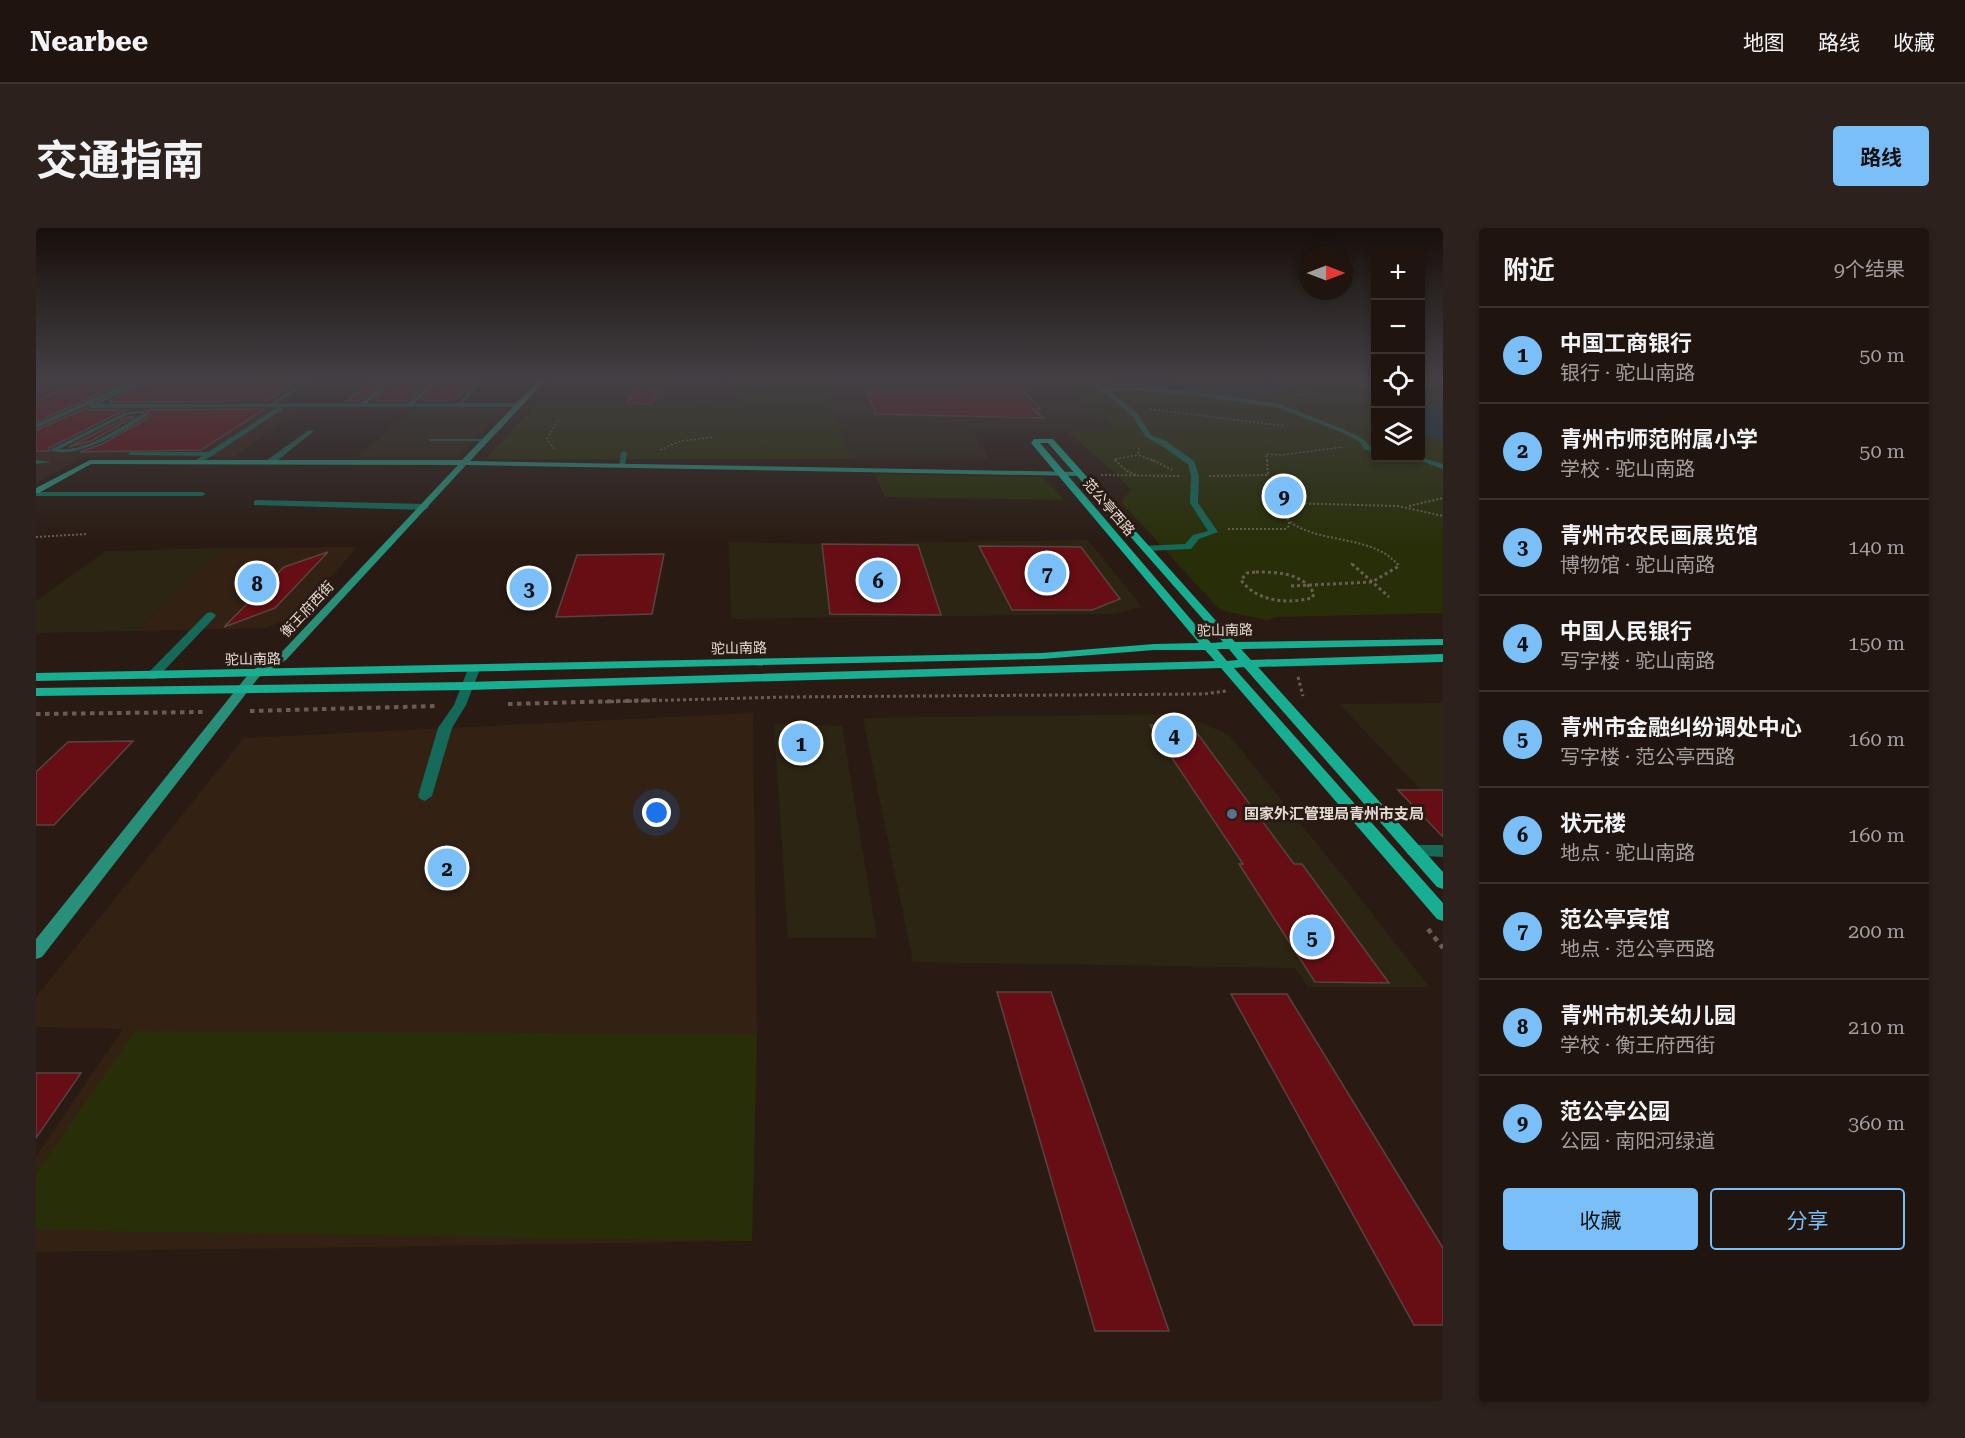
<!DOCTYPE html>
<html lang="zh">
<head>
<meta charset="utf-8">
<style>
	:root { --surface:#1f140e; --page:#2c211c; --text:#f1f3f6; --muted:#a19e9e; --line:#3c332e; --accent:#7abff8 }
	body { margin:0; font-family:"Roboto Serif","Noto Sans SC",serif; background:var(--page); color:var(--text) }
	.controls { position:absolute; right:18px; top:18px; display:grid; overflow:hidden; border-radius:6px; box-shadow:0 3px 9px #0003 }
	.controls button { width:54px; height:54px; display:grid; place-items:center; padding:0; border:0; border-bottom:2px solid var(--line); background:var(--surface); color:var(--text); font:30px sans-serif }
	.compass { position:absolute; left:1263px; top:18px; width:54px; height:54px; border-radius:50%; background:var(--surface); box-shadow:0 3px 9px #0003; rotate:90deg }
	.you { position:absolute; left:621px; top:585px; width:21px; height:21px; margin:-15px; border:4px solid #fff; border-radius:50%; background:#1a73e8; box-shadow:0 0 0 9px #1a73e833 }
	.badge { display:grid; place-items:center; width:39px; height:39px; border-radius:50%; background:var(--accent); color:#111; font-size:20px; font-weight:700 }
	.pin { position:absolute; translate:-50% -50%; border:3px solid #fff; box-shadow:0 2px 6px #0006 }
	.list { margin:0; padding:0; list-style:none }
	h2 { display:flex; justify-content:space-between; align-items:center; height:78px; margin:0; padding:0 24px; font-size:26px }
	h2 small { font-size:20px; font-weight:400; color:var(--muted) }
	.list li { display:grid; grid-template-columns:39px 1fr auto; gap:18px; align-items:center; box-sizing:border-box; height:96px; padding:0 24px; border-top:2px solid var(--line) }
	.list b { display:block; font-size:22px; white-space:nowrap }
	.list p { margin:0; font-size:20px; white-space:nowrap; color:var(--muted) }
	.list em { font-size:20px; font-style:normal; color:var(--muted) }
	.actions { display:flex; gap:12px; padding:18px 24px }
	.actions a { flex:1; padding:14px 0; border:2px solid var(--accent); border-radius:6px; text-align:center; font-size:21px; color:var(--accent) }
	.actions .main { background:var(--accent); color:#111 }
	.icon { flex:none; width:33px; height:33px; fill:none; stroke:currentColor; stroke-width:2; stroke-linecap:round; stroke-linejoin:round }
	.map { position:relative; flex:none; width:1407px; height:1174px; overflow:hidden; border-radius:6px }
	header { display:flex; align-items:center; gap:36px; box-sizing:border-box; height:84px; padding:0 30px; background:var(--surface); border-bottom:2px solid var(--line) }
	header strong { font-size:28px }
	nav { display:flex; gap:33px; margin-inline-start:auto; font-size:21px }
	.intro { display:flex; align-items:center; justify-content:space-between; box-sizing:border-box; height:144px; padding:0 36px }
	h1 { margin:0; font-size:42px }
	.button { padding:15px 27px; border-radius:6px; background:var(--accent); color:#111; font-size:21px; font-weight:700 }
	main { display:flex; gap:36px; padding:0 36px }
	aside { flex:1; background:var(--surface); border-radius:6px; box-shadow:0 3px 9px #0003 }
	.map>svg:first-child { display:block }
	.commercial { fill:#2c2514 }
	.built { fill:#332114 }
	.green { fill:#282f08 }
	.water { fill:#0f3642 }
	.building { fill:#660e14; stroke:#564442; stroke-width:1.5 }
	.lines { fill:none; stroke-linecap:round; stroke-linejoin:round }
	.path-far4 { stroke:#695d56; stroke-width:1.5; stroke-dasharray:2 2; stroke-linecap:butt }
	.path-far3 { stroke:#695d56; stroke-width:2; stroke-dasharray:2 2; stroke-linecap:butt }
	.path-far2 { stroke:#695d56; stroke-width:3; stroke-dasharray:3 3; stroke-linecap:butt }
	.path-far1 { stroke:#695d56; stroke-width:4; stroke-dasharray:4.5 4.5; stroke-linecap:butt }
	.path { stroke:#695d56; stroke-width:4.5; stroke-dasharray:5 5; stroke-linecap:butt }
	.lane { fill:#156958; fill-rule:evenodd }
	.street { fill:#156958; fill-rule:evenodd }
	.secondary { fill:#288f79; fill-rule:evenodd }
	.primary { fill:#18ae92; fill-rule:evenodd }
	.service-dot { fill:#5c6f8a; stroke:#291b13; stroke-width:2 }
	.labels { text-anchor:middle; dominant-baseline:central; stroke-width:6; stroke-linejoin:round; paint-order:stroke }
	.far-street-label { font-size:14px; fill:#e5dcd6; stroke:#291b13 }
	.poi-label { font-size:15px; font-weight:bold; fill:#e5dcd6; stroke:#291b13; text-anchor:start }
</style>
</head>
<body>
<header>
<strong>Nearbee</strong>
<nav><a>地图</a><a>路线</a><a>收藏</a></nav>
</header>
<div class="intro"><h1>交通指南</h1><a class="button">路线</a></div>
<main>
<div class="map">
<svg width="1407" height="1174" viewBox="0 0 1407 1174">
	<rect width="100%" height="100%" fill="#291b13"/>
	<path class="commercial" d="M 522,151 L 612,151 L 706,155 L 702,180 L 503,173 Z
		M 1001,151 L 1029,157 L 1083,203 L 937,203 L 953,231 L 816,231 L 785,158 L 793,153 Z
		M 379,179 L 473,179 L 420,229 L 322,229 Z
		M 1052,312 L 1106,379 L 1077,386 L 695,391 L 693,314 L 786,316 Z
		M 189,320 L 100,403 L 0,405 L 0,373 L 70,323 Z
		M 1407,475 L 1407,568 L 1400,562 L 1385,562 L 1303,476 Z
		M 1145,486 L 1193,507 L 1310,652 L 1393,759 L 1272,759 L 1259,740 L 877,734 L 827,490 Z
		M 738,496 L 806,498 L 841,710 L 752,710 Z"/>
	<path class="built" d="M 0,151 L 108,151 L 49,179 L 268,179 L 197,229 L 48,229 L 0,255 Z
		M 321,319 L 259,389 L 229,400 L 100,403 L 189,320 Z
		M 717,485 L 721,806 L 716,1013 L 0,1024 L 0,928 L 87,801 L 0,799 L 0,769 L 208,510 Z"/>
	<path class="green" d="M 682,151 L 917,151 L 793,153 L 785,158 L 816,231 L 450,231 L 503,173 L 702,180 L 706,155 Z
		M 1001,151 L 1339,151 L 1340,230 L 1384,230 L 1385,151 L 1407,160 L 1407,385 L 1240,389 L 1231,392 L 1184,382 L 1085,274 L 1095,262 C 1075,240 1053,223 1031,203 L 1082,203 L 1029,157 Z
		M 839,246 L 1007,249 L 1029,272 L 849,269 Z
		M 99,803 L 721,806 L 716,1013 L 0,1002 L 0,946 Z"/>
	<path class="water" d="M 1060,151 L 1104,151 L 1128,154 L 1127,151 C 1134,151 1133,154 1140,155 C 1154,158 1171,158 1185,157 L 1187,154 L 1213,157 L 1233,152 L 1253,157 L 1238,165 L 1216,166 L 1201,170 L 1163,163 L 1155,164 Z
		M 1384,170 L 1407,184 L 1407,212 L 1385,207 Z"/>
	<path class="building" d="M 27,153 L 91,153 L 0,194 L 0,164 Z
		M 200,153 L 263,153 L 231,173 L 73,174 L 109,156 L 196,156 Z
		M 336,154 L 349,154 L 323,173 L 310,173 Z
		M 358,154 L 394,154 L 371,173 L 337,173 Z
		M 402,154 L 437,154 L 418,173 L 384,173 Z
		M 604,156 L 626,156 L 615,176 L 591,175 Z
		M 923,156 L 980,156 L 1004,181 L 997,181 L 1008,190 L 840,186 L 831,164 L 929,163 Z
		M 51,180 L 55,182 L 94,182 L 87,183 L 13,220 L 13,223 L 0,223 L 0,202 Z
		M 229,181 L 165,222 L 44,224 L 66,216 L 105,194 L 115,187 L 108,182 Z
		M 99,188 L 55,213 L 33,219 L 92,189 Z
		M 786,316 L 882,317 L 905,387 L 794,386 Z
		M 943,318 L 1045,319 L 1084,371 L 1056,382 L 976,382 Z
		M 292,324 L 239,380 L 188,399 L 248,339 Z
		M 628,326 L 616,386 L 520,389 L 541,327 Z
		M 1114,497 L 1155,497 L 1258,636 L 1266,636 L 1353,755 L 1279,754 L 1203,636 L 1207,636 Z
		M 97,513 L 18,597 L 0,597 L 0,544 L 32,514 Z
		M 1362,562 L 1407,562 L 1407,609 Z
		M 961,764 L 1015,764 L 1133,1103 L 1059,1103 Z
		M 1195,766 L 1251,766 L 1407,1020 L 1407,1097 L 1378,1097 Z
		M 0,845 L 45,845 L 0,910 Z"/>
	<g class="lines">
		<path class="path-far4" d="M 1237,151 L 1257,157 L 1272,165
			M 1201,154 L 1227,151
			M 1257,168 L 1278,165
			M 0,173 L 44,154
			M 1114,181 L 1249,198
			M 1103,220 L 1102,227 L 1119,233
			M 518,221 L 511,211 L 522,192
			M 624,222 L 645,213 L 678,209
			M 1080,233 L 1078,231 L 1102,227
			M 1231,233 L 1230,226 L 1246,227 L 1307,219"/>
		<path class="path-far3" d="M 1079,232 L 1091,243 L 1100,247
			M 1117,232 L 1136,242
			M 1065,247 L 1145,248
			M 1173,248 L 1232,247 L 1231,232
			M 1373,278 L 1407,270
			M 1254,294 C 1287,317 1337,306 1363,338
			M 1192,301 L 1249,301 L 1253,298 L 1253,293 L 1243,278 L 1248,275 L 1362,278 L 1407,288
			M 0,309 L 51,306
			M 1315,335 L 1317,338"/>
		<path class="path-far2" d="M 1316,336 L 1353,369
			M 1220,344 C 1241,344 1268,345 1278,366 L 1276,370 C 1251,376 1221,374 1205,352 L 1211,345 Z
			M 1255,358 L 1336,354 L 1363,338 L 1362,336
			M 1262,449 L 1267,468
			M 563,474 L 751,469 L 1168,466 L 1190,463"/>
		<path class="path-far1" d="M 472,476 L 623,472
			M 214,483 L 401,478
			M 0,486 L 167,484"/>
		<path class="path" d="M 1392,701 L 1407,720"/>
		<path class="lane" d="M 99,153 L 108,154 L 57,179 L 53,178 L 100,155 L 97,154 Z
			M 269,154 L 272,155 L 236,178 L 232,177 Z
			M 353,154 L 356,155 L 327,178 L 323,178 L 323,176 Z
			M 397,154 L 400,155 L 375,178 L 371,178 L 371,176 Z
			M 442,154 L 445,155 L 424,178 L 420,178 Z
			M 104,183 L 113,186 C 92,201 40,233 14,222 L 88,185 ZM 104,185 L 107,186 C 84,199 50,224 23,221 L 91,187 Z
			M 392,211 L 449,211 L 451,212 L 449,213 L 394,213 Z
			M 588,223 L 591,225 L 589,238 L 586,240 L 583,238 L 585,225 Z
			M 94,224 L 175,224 L 178,226 L 175,228 L 92,227 Z"/>
		<path class="street" d="M 95,151 L 105,153 L 55,176 L 483,175 L 486,177 L 483,179 L 245,179 L 246,182 L 163,236 L 160,236 L 160,232 L 242,179 L 55,180 L 52,177 L 0,200 L 0,196 L 97,153 Z
			M 1043,151 L 1052,151 L 1068,159 L 1108,159 L 1165,164 L 1244,176 L 1309,202 L 1327,211 L 1334,218 L 1340,219 L 1340,223 L 1329,222 L 1323,213 L 1305,204 L 1243,180 L 1165,168 L 1108,163 L 1074,163 L 1102,186 L 1115,207 L 1130,213 L 1158,233 L 1163,248 L 1162,275 L 1182,304 L 1163,311 L 1155,321 L 1109,323 L 1104,320 L 1106,318 L 1149,316 L 1157,307 L 1172,303 L 1154,275 L 1155,248 L 1152,236 L 1124,217 L 1110,209 L 1097,189 L 1078,172 Z
			M 273,202 L 278,203 L 237,236 L 231,236 L 231,232 Z
			M 1384,229 L 1407,236 L 1407,241 L 1377,230 Z
			M 0,232 L 15,234 L 0,236 Z
			M 0,264 L 166,264 L 170,266 L 166,268 L 0,268 Z
			M 221,272 L 389,276 L 393,279 L 389,282 L 218,277 L 218,273 Z
			M 175,384 L 180,387 L 179,389 L 120,451 L 112,451 L 112,445 L 171,385 Z
			M 438,437 L 444,441 L 430,477 L 416,500 L 396,568 L 389,573 L 384,571 L 382,568 L 402,500 L 418,477 L 432,441 Z
			M 1378,617 L 1407,617 L 1407,629 L 1372,627 L 1370,623 L 1372,619 Z"/>
		<path class="secondary" d="M 504,151 L 511,151 L 434,233 L 1043,244 L 1047,246 L 1043,248 L 430,237 L 250,432 L 223,449 L 6,729 L 0,731 L 0,711 L 215,443 L 242,428 L 422,237 L 55,236 L 3,265 L 0,265 L 0,260 L 54,232 L 426,232 Z"/>
		<path class="primary" d="M 998,211 L 1017,211 L 1199,414 L 1407,411 L 1407,417 L 1205,421 L 1215,432 L 1407,426 L 1407,434 L 1222,439 L 1407,644 L 1407,661 L 1401,659 L 1208,439 L 1198,440 L 1407,675 L 1407,693 L 1401,691 L 1185,440 L 432,462 L 0,468 L 0,460 L 432,454 L 1179,433 L 1169,422 L 1118,422 L 1006,431 L 0,453 L 0,445 L 1006,425 L 1118,416 L 1163,415 L 995,215 ZM 1004,215 L 1012,215 L 1187,414 L 1175,415 ZM 1181,421 L 1193,421 L 1202,432 L 1191,433 Z"/>
	</g>
	<linearGradient id="sky" x2="0" y2="1"><stop stop-color="#170f0a"/><stop offset="0.48" stop-color="#433f44"/><stop offset="1" stop-color="#433f44" stop-opacity="0"/></linearGradient>
	<rect width="1407" height="316" fill="url(#sky)"/>
	<circle class="service-dot" cx="1196" cy="586" r="6"/>
	<g class="labels">
		<g class="far-street-label">
			<text transform="translate(1073 279) rotate(49)">范公亭西路</text>
			<text transform="translate(271 381) rotate(-47)">衡王府西街</text>
			<text transform="translate(1189 402) rotate(-1)">驼山南路</text>
			<text transform="translate(703 420) rotate(-1)">驼山南路</text>
			<text transform="translate(217 431) rotate(-1)">驼山南路</text>
		</g>
		<g class="poi-label">
			<text x="1208" y="586">国家外汇管理局青州市支局</text>
		</g>
	</g>
</svg>
<div class="controls">
<button>+</button>
<button>−</button>
<button><svg class="icon" aria-label="locate" viewBox="0 0 24 24"><circle cx="12" cy="12" r="6"/><path d="M12 2v4M12 18v4M2 12h4M18 12h4"/></svg></button>
<button><svg class="icon" aria-label="layers" viewBox="0 0 24 24"><path d="M12 4l9 5-9 5-9-5zM3 14l9 5 9-5"/></svg></button>
</div>
<svg class="compass" viewBox="-18 -18 36 36"><path d="M0-13l5 13h-10z" fill="#e53935"/><path d="M0 13l5-13h-10z" fill="#a19e9e"/></svg>
<div class="you"></div>
<div class="pin badge" style="left:765px;top:515px">1</div>
<div class="pin badge" style="left:411px;top:640px">2</div>
<div class="pin badge" style="left:493px;top:360px">3</div>
<div class="pin badge" style="left:1138px;top:507px">4</div>
<div class="pin badge" style="left:1276px;top:709px">5</div>
<div class="pin badge" style="left:842px;top:352px">6</div>
<div class="pin badge" style="left:1011px;top:345px">7</div>
<div class="pin badge" style="left:221px;top:355px">8</div>
<div class="pin badge" style="left:1248px;top:268px">9</div>
</div>
<aside>
<h2>附近<small>9个结果</small></h2>
<ul class="list">
<li><span class="badge">1</span><div><b>中国工商银行</b><p>银行 · 驼山南路</p></div><em>50 m</em></li>
<li><span class="badge">2</span><div><b>青州市师范附属小学</b><p>学校 · 驼山南路</p></div><em>50 m</em></li>
<li><span class="badge">3</span><div><b>青州市农民画展览馆</b><p>博物馆 · 驼山南路</p></div><em>140 m</em></li>
<li><span class="badge">4</span><div><b>中国人民银行</b><p>写字楼 · 驼山南路</p></div><em>150 m</em></li>
<li><span class="badge">5</span><div><b>青州市金融纠纷调处中心</b><p>写字楼 · 范公亭西路</p></div><em>160 m</em></li>
<li><span class="badge">6</span><div><b>状元楼</b><p>地点 · 驼山南路</p></div><em>160 m</em></li>
<li><span class="badge">7</span><div><b>范公亭宾馆</b><p>地点 · 范公亭西路</p></div><em>200 m</em></li>
<li><span class="badge">8</span><div><b>青州市机关幼儿园</b><p>学校 · 衡王府西街</p></div><em>210 m</em></li>
<li><span class="badge">9</span><div><b>范公亭公园</b><p>公园 · 南阳河绿道</p></div><em>360 m</em></li>
</ul>
<div class="actions"><a class="main">收藏</a><a>分享</a></div>
</aside>
</main>
</body>
</html>
